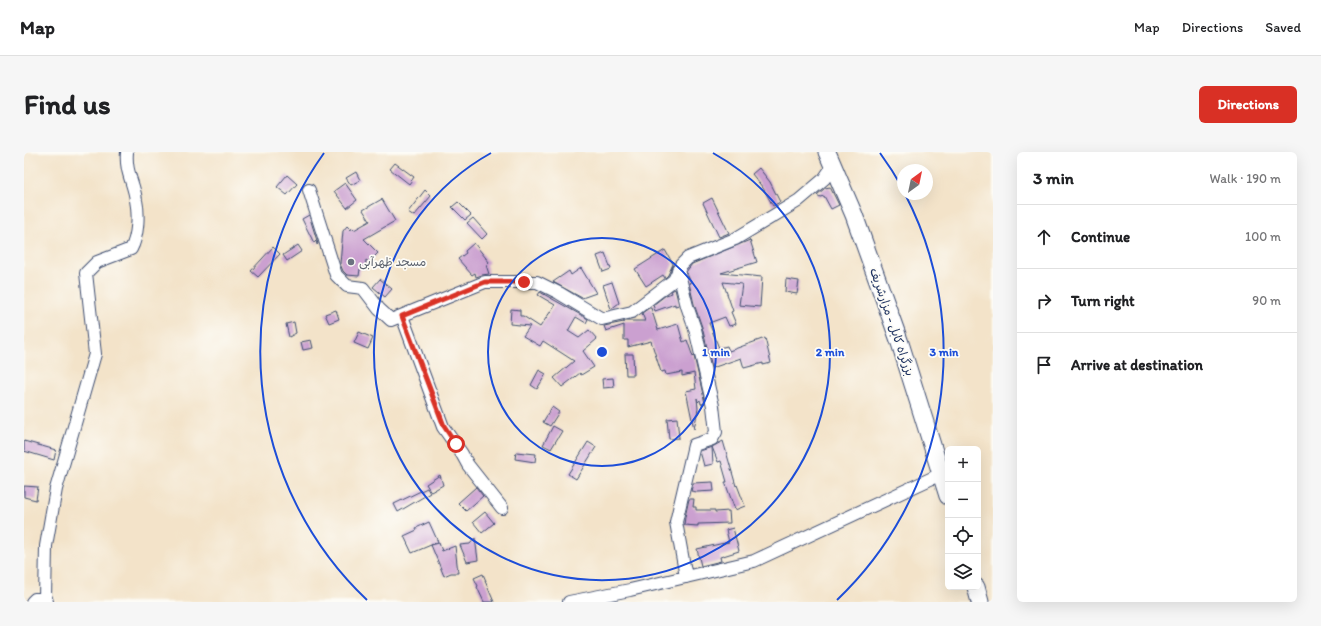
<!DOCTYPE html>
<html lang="en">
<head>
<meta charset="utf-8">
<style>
	:root { --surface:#fff; --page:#f6f6f6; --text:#202124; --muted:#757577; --line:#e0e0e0; --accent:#d93025 }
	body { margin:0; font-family:Itim,"Playpen Sans Arabic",sans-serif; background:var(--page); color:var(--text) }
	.controls { position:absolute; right:12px; bottom:12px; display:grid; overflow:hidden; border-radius:6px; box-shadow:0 4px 16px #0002 }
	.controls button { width:36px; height:36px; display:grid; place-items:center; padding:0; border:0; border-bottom:1px solid var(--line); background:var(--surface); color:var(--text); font:20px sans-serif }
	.compass { position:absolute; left:873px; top:12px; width:36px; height:36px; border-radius:50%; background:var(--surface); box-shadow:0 4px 16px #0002; rotate:33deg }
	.stop { position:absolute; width:12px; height:12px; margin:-9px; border:3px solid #d93025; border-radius:50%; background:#fff }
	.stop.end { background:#d93025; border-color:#fff; box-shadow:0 1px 4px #0008 }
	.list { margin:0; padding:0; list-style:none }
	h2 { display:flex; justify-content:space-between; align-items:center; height:52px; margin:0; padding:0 16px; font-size:17px }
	h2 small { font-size:13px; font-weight:400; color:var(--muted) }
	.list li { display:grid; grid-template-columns:26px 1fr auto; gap:12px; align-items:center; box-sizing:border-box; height:64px; padding:0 16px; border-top:1px solid var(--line) }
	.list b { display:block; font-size:15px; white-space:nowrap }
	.list em { font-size:13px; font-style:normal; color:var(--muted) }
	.icon { flex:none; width:22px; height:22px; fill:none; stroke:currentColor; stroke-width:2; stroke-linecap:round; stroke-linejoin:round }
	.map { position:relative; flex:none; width:969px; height:450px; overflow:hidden; border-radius:6px }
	header { display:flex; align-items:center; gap:24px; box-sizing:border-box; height:56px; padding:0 20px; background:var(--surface); border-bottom:1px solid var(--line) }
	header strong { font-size:19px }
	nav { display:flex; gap:22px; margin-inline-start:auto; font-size:14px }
	.intro { display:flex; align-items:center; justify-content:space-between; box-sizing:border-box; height:96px; padding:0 24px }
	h1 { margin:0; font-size:28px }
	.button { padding:10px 18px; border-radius:6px; background:var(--accent); color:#fff; font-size:14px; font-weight:700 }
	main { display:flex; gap:24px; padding:0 24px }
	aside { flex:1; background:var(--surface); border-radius:6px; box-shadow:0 4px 16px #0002 }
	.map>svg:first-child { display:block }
	.building { fill:#cba0d0 }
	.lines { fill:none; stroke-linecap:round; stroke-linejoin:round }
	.minor-casing { stroke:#3b4a6e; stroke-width:14 }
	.highway-casing { stroke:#3b4a6e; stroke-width:19 }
	.minor { stroke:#fff; stroke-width:12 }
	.highway { stroke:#fff; stroke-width:17 }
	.route { stroke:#d93025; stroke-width:5 }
	.ring { fill:none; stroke:#1d4ed8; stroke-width:2 }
	.worship-dot { fill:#6b7280; stroke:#fdfcf7; stroke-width:1.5 }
	.labels { text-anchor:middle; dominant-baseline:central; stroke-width:3.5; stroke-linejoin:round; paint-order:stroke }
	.worship-label { font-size:12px; fill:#5b616d; stroke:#fdfcf7; text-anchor:start }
	.street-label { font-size:12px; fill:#1b2f5e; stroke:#fdfcf7 }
	.centre { fill:#1d4ed8; stroke:#fdfcf7; stroke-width:2 }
	.ring-label { font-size:12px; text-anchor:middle; font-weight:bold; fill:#1d4ed8; stroke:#fdfcf7; stroke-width:3.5; stroke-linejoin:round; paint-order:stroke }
</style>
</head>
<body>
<header>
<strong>Map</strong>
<nav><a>Map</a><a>Directions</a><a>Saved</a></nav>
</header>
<div class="intro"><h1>Find us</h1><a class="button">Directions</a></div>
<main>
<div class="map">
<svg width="969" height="450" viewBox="0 0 969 450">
	<rect width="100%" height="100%" fill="#fdfcf7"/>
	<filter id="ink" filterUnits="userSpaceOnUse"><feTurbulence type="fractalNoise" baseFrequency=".025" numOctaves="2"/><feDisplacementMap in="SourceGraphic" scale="8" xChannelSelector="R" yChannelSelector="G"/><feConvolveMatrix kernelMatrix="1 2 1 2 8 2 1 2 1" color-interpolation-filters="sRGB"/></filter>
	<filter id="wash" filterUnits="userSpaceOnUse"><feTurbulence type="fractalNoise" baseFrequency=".012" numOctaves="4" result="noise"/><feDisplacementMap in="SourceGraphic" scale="16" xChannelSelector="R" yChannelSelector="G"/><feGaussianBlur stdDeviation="0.9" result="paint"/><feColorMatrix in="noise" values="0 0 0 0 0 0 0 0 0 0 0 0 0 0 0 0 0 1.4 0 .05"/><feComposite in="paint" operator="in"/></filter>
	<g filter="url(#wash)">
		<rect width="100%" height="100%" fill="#f3e3c9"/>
		<g id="blocks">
			<path class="building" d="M 371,11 L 390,25 L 385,32 L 366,17 Z
				M 735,16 L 746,30 L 756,50 L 749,54 L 739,36 L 728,22 Z
				M 332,20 L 336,28 L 327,33 L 322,26 Z
				M 263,23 L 273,32 L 263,43 L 253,35 Z
				M 321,31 L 333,48 L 323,56 L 310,39 Z
				M 806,35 L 815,53 L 807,57 L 800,44 L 796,45 L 793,43 L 801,36 Z
				M 401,38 L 407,44 L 390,64 L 384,60 Z
				M 688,46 L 705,81 L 695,85 L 679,51 Z
				M 358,47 L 371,69 L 340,87 L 354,101 L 345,110 L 342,108 L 341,117 L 336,117 L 335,124 L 323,123 L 319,119 L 316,112 L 319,79 L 323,74 L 327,78 L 328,76 L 330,78 L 346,69 L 339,58 Z
				M 434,50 L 447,63 L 441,68 L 428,55 Z
				M 285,63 L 294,92 L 293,93 L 292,89 L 290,91 L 278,67 Z
				M 449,66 L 463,82 L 458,87 L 443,71 Z
				M 726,88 L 733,110 L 697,121 L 738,125 L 736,155 L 715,153 L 718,132 L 699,130 L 709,159 L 707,160 L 712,172 L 705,174 L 701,165 L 685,171 L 695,196 L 703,194 L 705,199 L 741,186 L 747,211 L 739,213 L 739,211 L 720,216 L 717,206 L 688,216 L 678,175 L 670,152 L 665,131 L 667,130 L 662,120 L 668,112 Z
				M 450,91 L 465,110 L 462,113 L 465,122 L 458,123 L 452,125 L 451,121 L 448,123 L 434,107 L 442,101 L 441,99 Z
				M 274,93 L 278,99 L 263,109 L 259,103 Z
				M 249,95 L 256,102 L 234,125 L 227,119 Z
				M 641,98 L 649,112 L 644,123 L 641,126 L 639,123 L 622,134 L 611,117 Z
				M 581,101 L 587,117 L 579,120 L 573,104 Z
				M 557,116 L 572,141 L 558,146 L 529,130 L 545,119 L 547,123 Z
				M 356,127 L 368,137 L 361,145 L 349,135 Z
				M 762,127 L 775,129 L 773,142 L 761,140 Z
				M 588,130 L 595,151 L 587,157 L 579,133 Z
				M 651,137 L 655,153 L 651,154 L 651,152 L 631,159 L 629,153 L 642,143 L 648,141 L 647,139 Z
				M 516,140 L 564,167 L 562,171 L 552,165 L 544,179 L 555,186 L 565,178 L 573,187 L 559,199 L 570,215 L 557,223 L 556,221 L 538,235 L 530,226 L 550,209 L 519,189 L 516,194 L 499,184 L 506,174 L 486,172 L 487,157 L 496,158 L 496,164 L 499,164 L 516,175 L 531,153 L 514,143 Z
				M 625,156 L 627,156 L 634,178 L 654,172 L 659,190 L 663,188 L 669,205 L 670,204 L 681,251 L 677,252 L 676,248 L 674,250 L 673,246 L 674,257 L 670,277 L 662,239 L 672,237 L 670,221 L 658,224 L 658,220 L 642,223 L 641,219 L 637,220 L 627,189 L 604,195 L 604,188 L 600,188 L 600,173 L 582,179 L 580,174 L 600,170 L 600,171 L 600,169 L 621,169 L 618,161 Z
				M 312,158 L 315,167 L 305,171 L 301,162 Z
				M 270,170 L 272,181 L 265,185 L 262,172 Z
				M 335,180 L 349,186 L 344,197 L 330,191 Z
				M 287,188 L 289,196 L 279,198 L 277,190 Z
				M 601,202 L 609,202 L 610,223 L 602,223 Z
				M 515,218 L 522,222 L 513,237 L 507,233 Z
				M 589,226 L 590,235 L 579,236 L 578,227 Z
				M 528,255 L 535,260 L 526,274 L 519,270 Z
				M 653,266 L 655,286 L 645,287 L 643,267 Z
				M 529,274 L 538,279 L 527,297 L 519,293 Z
				M 0,289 L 32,298 L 30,308 L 0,299 Z
				M 699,289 L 712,334 L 713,333 L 721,354 L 711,358 L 701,330 L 703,330 L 697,309 L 694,310 L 688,295 Z
				M 564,290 L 572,295 L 552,327 L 544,322 Z
				M 688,295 L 689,312 L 680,314 L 676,299 Z
				M 492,300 L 512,302 L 511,310 L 491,307 Z
				M 416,323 L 419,333 L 407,340 L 402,332 Z
				M 689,330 L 690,339 L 673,340 L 667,339 L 669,331 Z
				M 0,334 L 14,335 L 12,348 L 0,345 Z
				M 452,335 L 459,344 L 442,359 L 434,351 Z
				M 403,336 L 406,341 L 374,360 L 370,352 Z
				M 665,347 L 670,347 L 669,355 L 672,355 L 672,358 L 691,358 L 691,360 L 705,359 L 706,371 L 674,372 L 674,374 L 660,373 L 661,365 Z
				M 461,360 L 470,371 L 458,381 L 449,370 Z
				M 405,370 L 414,390 L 388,401 L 380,384 L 393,378 L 392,376 Z
				M 709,376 L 715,399 L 696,405 L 697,409 L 677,414 L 673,397 L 705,390 L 702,378 Z
				M 451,386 L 454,408 L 443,410 L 436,393 L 446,392 Z
				M 415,391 L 418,399 L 431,394 L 434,421 L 427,421 L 420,424 L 407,393 Z
				M 459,422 L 462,429 L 461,429 L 470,450 L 460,450 L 453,435 L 454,434 L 450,426 Z"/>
		</g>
	</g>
	<g filter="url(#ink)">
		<use href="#blocks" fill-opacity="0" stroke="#3b4a6e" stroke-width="1"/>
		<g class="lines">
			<defs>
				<path id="minor" d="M 285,38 L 312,123 L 323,134 L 339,136 L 355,157 L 367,168 L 461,130 L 513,130 L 535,141 L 578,167 L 608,160 L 650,128 L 657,113 L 664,106 L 711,87 L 774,49 L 800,27 L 809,14
					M 654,118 L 663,154 L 671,177 L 689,254 L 692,280 L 688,287 L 670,293 L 652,370 L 662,425
					M 378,164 L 419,275 L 438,302 L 444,313 L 478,356
					M 21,447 L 22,394 L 32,337 L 71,202 L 62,121 L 73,110 L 107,97 C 114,84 115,63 112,48 C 110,31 101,20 103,0
					M 8,450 L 11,447 L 22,446 L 23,450
					M 545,450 L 606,438 L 730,409 L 917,322"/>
				<path id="highway" d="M 803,0 L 830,63 L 876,191 L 924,344
					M 952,435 L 956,450"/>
			</defs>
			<use href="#minor" class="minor-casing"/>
			<use href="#highway" class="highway-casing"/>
			<use href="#minor" class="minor"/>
			<use href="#highway" class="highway"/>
		</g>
	</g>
	<g class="lines" filter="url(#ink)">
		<path class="route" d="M 432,292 L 420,274 L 378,164 L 461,130 L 500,130"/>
	</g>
	<g class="ring">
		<circle cx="578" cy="200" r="114"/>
		<path d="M689 1A228 228 0 1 1 467 1"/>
		<path d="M343 448A342 342 0 0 1 300 1M856 1A342 342 0 0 1 879 37M881 42A342 342 0 0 1 813 448"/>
	</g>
	<circle class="worship-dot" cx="327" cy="110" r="4"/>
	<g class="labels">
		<g class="worship-label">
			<text x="335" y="110">مسجد ظهرآبی</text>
		</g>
		<g class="street-label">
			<text transform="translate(868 170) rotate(71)">بزرگراه کابل - مزارشریف</text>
		</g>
	</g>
	<circle cx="578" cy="200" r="6" class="centre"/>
	<g class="ring-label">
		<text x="692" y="204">1 min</text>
		<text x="806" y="204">2 min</text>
		<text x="920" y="204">3 min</text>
	</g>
</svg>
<div class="controls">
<button>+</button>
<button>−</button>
<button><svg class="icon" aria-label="locate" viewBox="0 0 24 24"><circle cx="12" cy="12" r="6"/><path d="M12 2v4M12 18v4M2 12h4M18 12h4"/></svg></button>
<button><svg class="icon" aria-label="layers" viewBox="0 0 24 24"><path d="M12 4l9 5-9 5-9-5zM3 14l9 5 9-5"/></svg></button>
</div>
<svg class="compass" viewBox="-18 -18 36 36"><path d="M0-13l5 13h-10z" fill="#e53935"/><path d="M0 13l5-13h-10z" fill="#757577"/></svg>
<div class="stop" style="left:432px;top:292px"></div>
<div class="stop end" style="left:500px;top:130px"></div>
</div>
<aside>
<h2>3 min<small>Walk · 190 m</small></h2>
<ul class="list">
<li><svg class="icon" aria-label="ahead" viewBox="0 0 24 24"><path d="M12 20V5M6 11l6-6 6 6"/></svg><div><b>Continue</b></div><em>100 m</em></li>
<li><svg class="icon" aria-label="right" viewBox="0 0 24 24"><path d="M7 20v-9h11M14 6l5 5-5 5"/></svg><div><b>Turn right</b></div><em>90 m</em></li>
<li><svg class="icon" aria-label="arrive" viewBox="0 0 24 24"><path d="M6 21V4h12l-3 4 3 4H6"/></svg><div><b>Arrive at destination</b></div></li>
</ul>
</aside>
</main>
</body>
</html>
